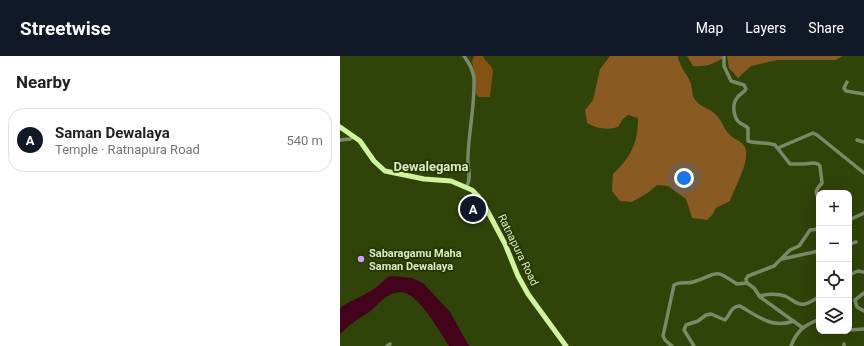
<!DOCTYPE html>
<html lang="en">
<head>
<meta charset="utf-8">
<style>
	:root { --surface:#fff; --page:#f2f2f2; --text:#202124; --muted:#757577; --line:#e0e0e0; --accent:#111827 }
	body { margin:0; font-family:Roboto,sans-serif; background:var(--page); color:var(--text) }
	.controls { position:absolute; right:12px; bottom:12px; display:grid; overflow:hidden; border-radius:8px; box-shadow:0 4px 16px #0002 }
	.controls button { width:36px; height:36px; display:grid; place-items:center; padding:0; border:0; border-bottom:1px solid var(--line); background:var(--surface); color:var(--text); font:20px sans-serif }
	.you { position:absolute; left:344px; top:122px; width:14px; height:14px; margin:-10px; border:3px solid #fff; border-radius:50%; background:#1a73e8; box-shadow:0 0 0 6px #1a73e833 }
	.badge { display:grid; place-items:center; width:26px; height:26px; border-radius:50%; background:var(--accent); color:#fff; font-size:13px; font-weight:700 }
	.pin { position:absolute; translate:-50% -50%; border:2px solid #fff; box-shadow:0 1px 4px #0006 }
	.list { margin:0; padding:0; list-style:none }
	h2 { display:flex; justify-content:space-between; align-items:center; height:52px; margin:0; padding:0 16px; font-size:17px }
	h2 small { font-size:13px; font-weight:400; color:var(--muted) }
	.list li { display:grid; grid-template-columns:26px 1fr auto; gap:12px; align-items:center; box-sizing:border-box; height:64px; margin:0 8px 8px; padding:0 8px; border:1px solid var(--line); border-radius:16px }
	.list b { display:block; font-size:15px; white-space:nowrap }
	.list p { margin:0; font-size:13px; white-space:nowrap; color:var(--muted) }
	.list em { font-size:13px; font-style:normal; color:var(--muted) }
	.icon { flex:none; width:22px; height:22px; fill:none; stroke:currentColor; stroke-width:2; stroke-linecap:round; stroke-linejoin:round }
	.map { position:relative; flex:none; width:524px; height:290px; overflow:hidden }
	header { display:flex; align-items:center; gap:24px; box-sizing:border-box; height:56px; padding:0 20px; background:var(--accent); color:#fff }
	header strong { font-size:19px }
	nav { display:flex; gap:22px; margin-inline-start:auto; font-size:14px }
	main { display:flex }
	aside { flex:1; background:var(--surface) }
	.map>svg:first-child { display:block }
	.green { fill:#845212 }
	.forest { fill:#895a22 }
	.water { fill:#43031a }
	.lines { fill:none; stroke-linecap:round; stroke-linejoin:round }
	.minor { stroke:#7a8967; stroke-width:3.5 }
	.highway { stroke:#d0f49d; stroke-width:5 }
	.poi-dot { fill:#cf9dff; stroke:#263800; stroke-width:1.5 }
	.labels { text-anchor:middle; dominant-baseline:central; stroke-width:3.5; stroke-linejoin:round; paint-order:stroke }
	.street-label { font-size:11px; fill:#d9eac5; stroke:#263800 }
	.poi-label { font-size:11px; font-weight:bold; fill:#d9eac5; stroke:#263800; text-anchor:start }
	.quarter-label { font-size:13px; font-weight:bold; fill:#d9eac5; stroke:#263800 }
</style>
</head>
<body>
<header>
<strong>Streetwise</strong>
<nav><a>Map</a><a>Layers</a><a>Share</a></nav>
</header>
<main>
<aside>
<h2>Nearby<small></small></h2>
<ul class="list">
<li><span class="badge">A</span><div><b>Saman Dewalaya</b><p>Temple · Ratnapura Road</p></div><em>540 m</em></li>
</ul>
</aside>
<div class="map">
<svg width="524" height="290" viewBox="0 0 524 290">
	<rect width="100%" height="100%" fill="#304309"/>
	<path class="green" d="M 134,0 L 143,0 C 145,6 152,9 153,15 L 150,41 L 139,41 L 136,38 L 135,19 L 132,6 Z"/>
	<path class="forest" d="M 270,0 L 338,0 C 339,11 348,18 351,28 C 353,35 351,41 358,47 C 364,52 371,53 376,59 C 382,64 384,74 390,79 C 396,85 405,85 406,95 C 408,109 395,131 390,145 L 376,152 L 373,158 L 367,164 L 352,162 L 346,143 L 328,130 L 317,129 L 309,136 L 292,146 L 280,145 L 272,135 L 273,118 C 291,101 298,87 298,62 L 288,59 L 283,63 L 278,71 C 267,74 257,73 247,67 L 245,54 L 253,44 L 260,13 Z
		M 347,0 L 386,0 C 374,8 368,11 353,10 Z
		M 387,0 L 503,0 L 496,4 L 437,4 L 411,10 L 398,22 L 389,12 Z"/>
	<path class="water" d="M 51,220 L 72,222 L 83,227 L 110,256 L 129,290 L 109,290 C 100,276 77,234 59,236 C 48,237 41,245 34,252 C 28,258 20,261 14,266 C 9,269 5,274 0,278 L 0,252 C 12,243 28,239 39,229 C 44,225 45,222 51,220 Z"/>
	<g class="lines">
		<path class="minor" d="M 124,0 C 129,7 133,13 134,22 C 135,48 129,74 128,100 C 127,112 132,120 127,130
			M 384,0 L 384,10 L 391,25 L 404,29 L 406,33 C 404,37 399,38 397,42 C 392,48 393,62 400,67 C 403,69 405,69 408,72 L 408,85 C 417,88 427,86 435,89 L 450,108 L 463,108 L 474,107 L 478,108 L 480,110 L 482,127 C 475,135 475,135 479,144
			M 507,26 L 504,32 L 506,35 L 524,38
			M 0,84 L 10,83 L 14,80
			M 517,84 L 524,86
			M 438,92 L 473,77 L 477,79 L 524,117
			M 509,164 L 524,157
			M 509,188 L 516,186
			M 442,203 L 479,195
			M 509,219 L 518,215 L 524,216
			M 524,237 L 515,244 L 517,251 L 524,255
			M 419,240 C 428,238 436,237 445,240 C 452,243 457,250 465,248 C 470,247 475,243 479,241
			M 463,272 L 420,241 L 414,232 L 407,227 L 406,223 L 408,220 L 434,210 L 450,194 L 459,190 L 468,177 L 470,174 L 479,173
			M 509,274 L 524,273
			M 504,288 L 504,290
			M 47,290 L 50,288
			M 332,290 L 325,284 L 323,280 L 334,229 C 340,225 347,228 353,226 C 379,218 372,211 397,228 L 407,227
			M 354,290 L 344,274 L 346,269 L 358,265 L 366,259 L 371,258 L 385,264 C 390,259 391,250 400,250 C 419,261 432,273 454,265
			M 451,290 C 457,274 464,270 479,263"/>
		<path class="highway" d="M 0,71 L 20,85 L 34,105 L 45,115 L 84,123 L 111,125 L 132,134 L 139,141 L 147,154 L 165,188 L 178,220 L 188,238 L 226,290"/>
	</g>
	<circle class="poi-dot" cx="21" cy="203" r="4"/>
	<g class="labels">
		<g class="street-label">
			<text transform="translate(178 194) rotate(64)">Ratnapura Road</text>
		</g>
		<g class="poi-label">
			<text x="29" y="197">Sabaragamu Maha<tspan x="29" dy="13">Saman Dewalaya</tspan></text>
		</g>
		<g class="quarter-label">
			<text x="91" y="110">Dewalegama</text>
		</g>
	</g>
</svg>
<div class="controls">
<button>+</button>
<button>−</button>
<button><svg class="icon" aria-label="locate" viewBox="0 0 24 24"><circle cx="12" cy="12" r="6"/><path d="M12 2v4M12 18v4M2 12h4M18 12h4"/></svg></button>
<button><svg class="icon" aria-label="layers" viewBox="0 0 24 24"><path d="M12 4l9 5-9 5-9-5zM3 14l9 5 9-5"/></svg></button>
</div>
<div class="you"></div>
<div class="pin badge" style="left:133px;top:153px">A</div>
</div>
</main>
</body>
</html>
